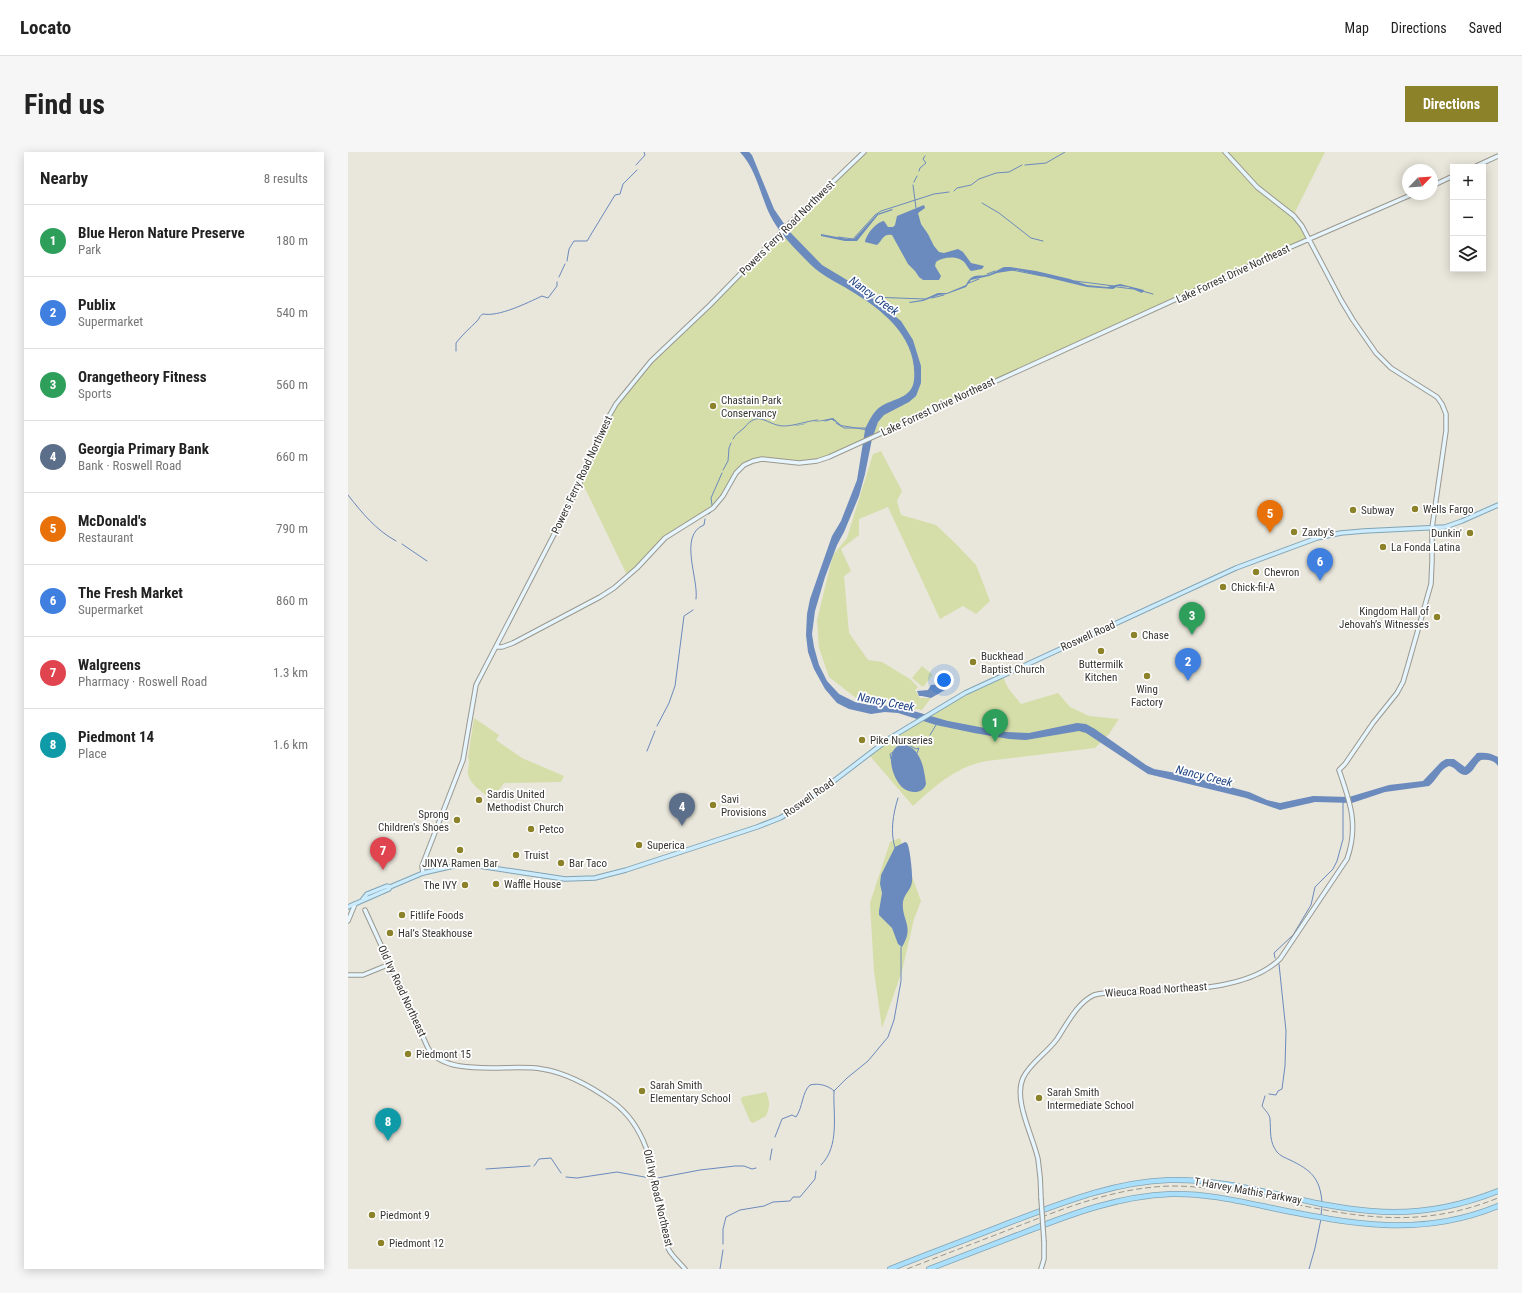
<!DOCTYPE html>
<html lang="en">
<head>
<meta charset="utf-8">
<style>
	:root { --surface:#fff; --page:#f6f6f6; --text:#222; --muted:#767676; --line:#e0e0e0; --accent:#8c822a }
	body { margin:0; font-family:"Roboto Condensed",sans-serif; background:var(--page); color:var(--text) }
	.controls { position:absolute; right:12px; top:12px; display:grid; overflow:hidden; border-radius:0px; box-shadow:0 2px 10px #0003 }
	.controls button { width:36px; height:36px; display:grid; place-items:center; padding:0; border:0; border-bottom:1px solid var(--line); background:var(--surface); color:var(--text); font:20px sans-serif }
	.compass { position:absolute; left:1054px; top:12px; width:36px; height:36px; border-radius:50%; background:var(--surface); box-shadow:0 2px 10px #0003; rotate:65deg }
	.you { position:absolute; left:596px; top:528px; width:14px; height:14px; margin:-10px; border:3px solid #fff; border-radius:50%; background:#1a73e8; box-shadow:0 0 0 6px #1a73e833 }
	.badge { display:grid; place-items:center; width:26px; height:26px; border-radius:50%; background:var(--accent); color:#fff; font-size:13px; font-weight:700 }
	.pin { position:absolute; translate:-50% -33px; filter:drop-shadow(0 1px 2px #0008) }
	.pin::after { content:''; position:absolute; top:21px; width:14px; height:12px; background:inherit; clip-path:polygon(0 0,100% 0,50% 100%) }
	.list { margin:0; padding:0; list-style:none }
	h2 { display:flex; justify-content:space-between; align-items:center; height:52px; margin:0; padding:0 16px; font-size:17px }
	h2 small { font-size:13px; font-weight:400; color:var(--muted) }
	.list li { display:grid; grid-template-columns:26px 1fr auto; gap:12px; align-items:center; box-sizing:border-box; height:72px; padding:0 16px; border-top:1px solid var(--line) }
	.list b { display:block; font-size:15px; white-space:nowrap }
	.list p { margin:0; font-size:13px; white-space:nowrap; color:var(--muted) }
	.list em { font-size:13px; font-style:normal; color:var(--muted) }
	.icon { flex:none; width:22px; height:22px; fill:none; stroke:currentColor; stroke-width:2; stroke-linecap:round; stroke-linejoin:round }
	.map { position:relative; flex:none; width:1150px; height:1117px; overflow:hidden; border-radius:0px }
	header { display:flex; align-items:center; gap:24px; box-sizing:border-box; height:56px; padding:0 20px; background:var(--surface); border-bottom:1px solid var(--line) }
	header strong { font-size:19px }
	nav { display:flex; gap:22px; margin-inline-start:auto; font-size:14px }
	.intro { display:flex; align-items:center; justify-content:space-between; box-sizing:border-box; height:96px; padding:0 24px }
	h1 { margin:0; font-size:28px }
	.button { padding:10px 18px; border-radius:0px; background:var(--accent); color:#fff; font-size:14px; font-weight:700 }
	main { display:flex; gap:24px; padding:0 24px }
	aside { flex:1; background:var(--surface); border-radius:0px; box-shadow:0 2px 10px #0003 }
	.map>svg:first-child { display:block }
	.green { fill:#d5dea8 }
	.water { fill:#6b8abd }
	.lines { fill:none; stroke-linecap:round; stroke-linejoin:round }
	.stream { stroke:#6b8abd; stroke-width:1 }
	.secondary-casing { stroke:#9b988e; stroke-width:5.5 }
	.primary-casing { stroke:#82a4b4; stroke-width:5.5 }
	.highway-casing { stroke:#82a4b4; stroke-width:6 }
	.secondary { stroke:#e6f5fe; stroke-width:3.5 }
	.primary { stroke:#ccecfd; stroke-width:3.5 }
	.highway { stroke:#aadffb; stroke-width:4.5 }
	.rail { stroke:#97958d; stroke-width:1; stroke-dasharray:6 3; stroke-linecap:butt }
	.secondary-bridge-casing { stroke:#9b988e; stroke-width:5.5; stroke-linecap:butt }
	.secondary-bridge { stroke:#e6f5fe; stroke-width:3.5 }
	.poi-dot { fill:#8c822a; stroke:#fff; stroke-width:1.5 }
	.labels { text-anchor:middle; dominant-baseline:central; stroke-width:3.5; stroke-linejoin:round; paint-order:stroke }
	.street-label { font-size:11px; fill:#373531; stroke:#fff }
	.poi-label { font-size:11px; fill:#373531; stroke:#fff; text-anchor:start }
	.water-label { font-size:12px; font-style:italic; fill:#204484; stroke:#fff }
</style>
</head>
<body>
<header>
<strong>Locato</strong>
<nav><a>Map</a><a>Directions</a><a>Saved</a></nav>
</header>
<div class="intro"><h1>Find us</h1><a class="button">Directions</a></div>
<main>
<aside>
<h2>Nearby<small>8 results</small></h2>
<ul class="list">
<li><span class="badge" style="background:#2e9e5b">1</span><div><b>Blue Heron Nature Preserve</b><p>Park</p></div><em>180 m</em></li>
<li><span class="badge" style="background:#3f7fe0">2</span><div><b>Publix</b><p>Supermarket</p></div><em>540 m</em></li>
<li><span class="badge" style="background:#2e9e5b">3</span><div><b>Orangetheory Fitness</b><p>Sports</p></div><em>560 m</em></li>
<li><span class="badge" style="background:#5c6f8a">4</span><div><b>Georgia Primary Bank</b><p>Bank · Roswell Road</p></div><em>660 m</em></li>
<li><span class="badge" style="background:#e8710a">5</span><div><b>McDonald's</b><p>Restaurant</p></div><em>790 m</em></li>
<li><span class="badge" style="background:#3f7fe0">6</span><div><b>The Fresh Market</b><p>Supermarket</p></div><em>860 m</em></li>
<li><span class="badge" style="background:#e0444e">7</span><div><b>Walgreens</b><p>Pharmacy · Roswell Road</p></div><em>1.3 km</em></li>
<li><span class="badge" style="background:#0f9aa8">8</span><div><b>Piedmont 14</b><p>Place</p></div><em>1.6 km</em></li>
</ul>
</aside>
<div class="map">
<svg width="1150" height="1117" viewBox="0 0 1150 1117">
	<rect width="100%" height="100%" fill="#e9e6db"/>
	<path class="green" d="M 516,0 L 977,0 L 945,64 L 963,85 L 481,304 L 458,313 L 432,308 L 407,307 L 392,314 L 373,347 L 361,358 L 319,384 L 280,425 L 232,326 L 266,254 L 287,224 L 352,165 L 389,125 Z
		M 533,299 L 554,339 L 549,349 L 553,363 L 588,373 L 609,393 L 628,413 L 642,449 L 628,462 L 615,454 L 592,467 L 540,355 L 511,367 L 511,383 L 493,397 L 503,419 L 496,424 L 501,481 L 520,508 L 534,510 L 562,527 L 570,535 L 567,538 L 572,546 L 583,546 L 574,558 L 508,546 L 481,525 L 471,496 L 469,468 L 485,403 L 499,386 L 525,302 Z
		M 574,514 L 585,523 L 575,535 L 564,526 Z
		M 655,525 L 660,536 L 673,552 L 710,541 L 722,555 L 741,564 L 771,567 L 761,582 L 747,596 L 639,609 C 609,614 587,634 565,654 L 522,604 C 563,572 608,547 655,525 Z
		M 126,566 L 151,583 L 148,588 L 174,606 L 216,624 L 213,630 L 156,631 L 144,648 C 136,641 122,633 120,622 C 119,616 123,611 120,606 Z
		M 552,686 L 562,719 L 573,749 L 566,767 L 554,819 L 534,876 L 526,819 L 522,751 L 542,690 Z
		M 418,940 C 422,949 422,955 418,964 L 405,971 L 402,969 L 393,948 L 394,945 Z"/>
	<path class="water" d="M 392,0 L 401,0 L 404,3 L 426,57 L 441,79 L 474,113 L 509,134 L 553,169 L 565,188 L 573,214 L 573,231 L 568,244 L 561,250 L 536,263 L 530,270 L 524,287 L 517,322 L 511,344 L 496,380 L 489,393 L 477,425 L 467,459 L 464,482 L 466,495 L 471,513 L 479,529 L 491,542 L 507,550 L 521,553 L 548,554 L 600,569 L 658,580 L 681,581 L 729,571 L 738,572 L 747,577 L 798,613 L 806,617 L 833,622 L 901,640 L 919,648 L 932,651 L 965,644 L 1001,645 L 1041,633 L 1075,629 L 1093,610 L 1098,607 L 1106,607 L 1117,615 L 1129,601 C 1137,600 1143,601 1150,605 L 1150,614 C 1146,608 1140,607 1133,608 C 1127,612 1126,620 1118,623 C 1110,623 1108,615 1101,614 C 1092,617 1089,628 1081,634 L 1037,640 L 1004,651 L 967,650 L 932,658 L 898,646 L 800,622 L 738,581 L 731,579 L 678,588 L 661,587 L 626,581 L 588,573 L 550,561 L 537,560 L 523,562 L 501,557 L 489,551 L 477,537 L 466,517 L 460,500 L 458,483 L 459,462 L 462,447 L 484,384 L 493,369 L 509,328 L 517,278 L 493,274 L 484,267 C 478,269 471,269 465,270 C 458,271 452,274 445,274 L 485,266 L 493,273 L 517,277 C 521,269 525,260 532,255 C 545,246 564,247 566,228 C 570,186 535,158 503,139 C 489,130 474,124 462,112 C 448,98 431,81 422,63 C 412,42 408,17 392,0 Z
		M 576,53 L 577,56 L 570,61 L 573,72 L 580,82 L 586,94 L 591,100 L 596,101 L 610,97 L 615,100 L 623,111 L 636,114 L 634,117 L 623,119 C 620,116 619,114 617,111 C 610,103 595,105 588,110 L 587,114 L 593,124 L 591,128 L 575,128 L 571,125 L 567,119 L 560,112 L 544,83 C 535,81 534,89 529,93 L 517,90 C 518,83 528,70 536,69 L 540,75 L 545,75 L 547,73 L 549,64 Z
		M 544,57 L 545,58 L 530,63 L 509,89 L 497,89 L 473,84 L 473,82 L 499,87 L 506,87 L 529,62 Z
		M 656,115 L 662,115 L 688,119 L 722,127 L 739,133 L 759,135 L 772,132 L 796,138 L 794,141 L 780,135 L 770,134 L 765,137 L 739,135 L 668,118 L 649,121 L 641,124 L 623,128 L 618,135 L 599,142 L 591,143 L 575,149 L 562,151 L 561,150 L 574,148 L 590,141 L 599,141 L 618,133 C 625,118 633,127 644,121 C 649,119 651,117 656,115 Z
		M 599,531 L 597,538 L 583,546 L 574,544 L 571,544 L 569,539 L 580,538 L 583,533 Z
		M 555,592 C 573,596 576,616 578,632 C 575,642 563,642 555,636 C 545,628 534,597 555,592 Z
		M 557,690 L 559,691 C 562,695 565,725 564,730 C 563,738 556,742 555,750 C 553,768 567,774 554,795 L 550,792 L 544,776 L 531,763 L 531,759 L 534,741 L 532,732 L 533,723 L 547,695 Z"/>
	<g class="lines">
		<path class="stream" d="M 288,13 L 297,3 L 296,0
			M 677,13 L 698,11 L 717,0
			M 571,19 L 572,16 L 578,11 L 575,7 L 577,4
			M 566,30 L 569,24
			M 565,33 L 568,56
			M 606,39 L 609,36 L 623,33 L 631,27 L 648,21 L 661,20 L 674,13
			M 634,51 L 651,61 L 683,86 L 695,89
			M 490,85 L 505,87 L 527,63 L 533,59 L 586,42 L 601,40
			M 219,109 L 221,97 L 226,89 L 239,89 L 267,43 L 272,42 L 275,32 L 289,18
			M 664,118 L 694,124
			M 639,122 L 647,119
			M 211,125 L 217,112
			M 727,129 L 766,134
			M 621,131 L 631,127
			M 769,135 L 785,137
			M 794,139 L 805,142
			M 522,145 L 577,147
			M 584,146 L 596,143
			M 108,199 L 108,191 C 114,183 122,176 129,169 C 132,166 131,164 135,162 C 151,165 179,151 194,144 L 200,146 L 209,134 L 209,130
			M 477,269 L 484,267 L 486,269
			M 488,271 L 496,276 L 518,276
			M 385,287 C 387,282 392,280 396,276 C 411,257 418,273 435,274 C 447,274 458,269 470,268
			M 375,318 L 380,309 L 381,296 L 383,291
			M 0,343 C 14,361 28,378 48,389
			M 364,353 L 363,346 L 374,321
			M 361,362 L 363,360
			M 54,392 L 79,409
			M 348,447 C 351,427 330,383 356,373 L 357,367
			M 309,574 L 321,551 L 327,534 L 336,464 L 345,458
			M 582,583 L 588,573
			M 553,593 L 559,592 L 568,597 L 571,596 L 569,601
			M 299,599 L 307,579
			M 543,607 L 542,602 L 545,600
			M 547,696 C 542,680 545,662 550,646
			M 927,806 L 926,801 L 945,783 L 963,753 L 967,735 L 985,717 L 989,709 L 995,687 L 995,650
			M 921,942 L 928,943 L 930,939 L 934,937 L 937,914 L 938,879 L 931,812
			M 917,944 L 914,954 C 917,958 922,963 922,967 C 923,979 921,990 929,1000 C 932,1004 938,1006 942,1008 C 963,1018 972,1026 974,1050
			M 427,985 L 434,967 L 444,963 L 448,965 C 455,955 454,940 462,933 C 470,931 480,933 486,939
			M 422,1008 L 424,997
			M 473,1013 C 492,994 485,963 486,939 L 499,926 L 520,909 L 540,885 L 546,868 L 553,829 L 553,795
			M 186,1014 L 191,1007 L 203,1006 L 213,1021
			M 138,1017 L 182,1014
			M 218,1025 L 229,1026 L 269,1020 L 302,1026
			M 310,1026 L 352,1018 L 387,1014 L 396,1014 L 404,1017 L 408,1016
			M 973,1064 L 974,1053
			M 375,1092 L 375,1077 L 378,1065 L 392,1058 L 416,1054 L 425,1050 L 442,1049 L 445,1045 L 452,1045 L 467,1027 L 468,1019
			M 372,1117 L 375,1098
			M 961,1117 L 967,1096 L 973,1067"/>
		<defs>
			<path id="secondary" d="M 1126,15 L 1150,4
				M 1084,34 L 1105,24
				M 148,495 L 154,495 L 165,491 L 252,445 L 266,436 L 289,416 L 317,386 L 365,356 L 375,344 L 388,321 L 396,313 L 405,309 L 414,307 L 451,311 L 469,309 L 481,305 L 943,95 L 1065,42
				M 75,721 L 74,714 L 115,608 L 128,533 L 229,338 L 260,266 L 268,252 L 303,209 L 362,153 L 443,70 L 516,0
				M 17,758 L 80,896 C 98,927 163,911 194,917 C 220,921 244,935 265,950 C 302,977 306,1024 314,1066 C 316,1076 316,1089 321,1098 C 325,1105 332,1111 337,1117
				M 0,769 L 7,752
				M 0,823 L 15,823 L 42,812
				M 693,1046 C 693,1033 692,1020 690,1007 C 685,984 665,948 675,926 C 682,911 699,901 709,887 C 719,872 729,851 746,843 C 757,840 769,841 780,840 C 826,837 897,841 932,807 L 999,707 C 1011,673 1002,650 991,618 L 997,612 L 1025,571 L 1049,541 L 1055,530 L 1060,513 L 1083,432 L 1084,409 L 1084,376 L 1098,279 L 1098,262 L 1094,252 L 1089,245 L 1043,216 L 1028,201 L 1005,168 L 993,148 L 954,74 L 946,64 L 909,35 L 877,0
				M 693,1117 L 696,1107 L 696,1090"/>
			<path id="primary" d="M 15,747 L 19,742 L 39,734 L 42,735
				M 0,755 L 41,737 L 42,735 L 75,721 L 110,713 L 131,714 L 217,727 L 247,726 L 278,718 L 409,675 L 432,666 L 453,654 L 542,586 L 617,541 L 888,416 L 969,386 L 993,381 L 1016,379 L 1097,375 L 1114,369 L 1150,353"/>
			<path id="highway" d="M 542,1117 C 582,1101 623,1086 663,1070 C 714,1051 765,1030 821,1028 C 890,1026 955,1054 1023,1059 C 1067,1063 1110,1055 1150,1039
				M 581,1117 C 614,1104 647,1092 680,1079 C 726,1061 772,1044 823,1042 C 857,1041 891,1049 924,1056 C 1003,1072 1072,1086 1150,1054"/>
		</defs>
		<use href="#secondary" class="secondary-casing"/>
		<use href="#primary" class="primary-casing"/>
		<use href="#highway" class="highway-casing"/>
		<use href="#secondary" class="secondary"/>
		<use href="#primary" class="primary"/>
		<use href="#highway" class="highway"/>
		<path class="rail" d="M 559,1117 C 597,1102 635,1088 673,1073 C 722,1054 771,1035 824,1034 C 859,1034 893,1041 927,1048 C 1008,1065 1070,1078 1150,1046"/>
		<defs>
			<path id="secondary-bridge" d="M 693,1046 L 696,1090"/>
		</defs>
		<use href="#secondary-bridge" class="secondary-bridge-casing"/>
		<use href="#secondary-bridge" class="secondary-bridge"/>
	</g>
	<g class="poi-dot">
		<circle cx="365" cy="254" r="4"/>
		<circle cx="1067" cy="357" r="4"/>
		<circle cx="1005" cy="358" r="4"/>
		<circle cx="946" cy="380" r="4"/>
		<circle cx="1122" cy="381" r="4"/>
		<circle cx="1035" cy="395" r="4"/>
		<circle cx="908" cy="420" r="4"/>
		<circle cx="875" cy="435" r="4"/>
		<circle cx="1089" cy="465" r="4"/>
		<circle cx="786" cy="483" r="4"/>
		<circle cx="753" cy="499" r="4"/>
		<circle cx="625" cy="510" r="4"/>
		<circle cx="799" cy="524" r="4"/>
		<circle cx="514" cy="588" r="4"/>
		<circle cx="131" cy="648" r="4"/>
		<circle cx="365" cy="653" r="4"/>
		<circle cx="109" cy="668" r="4"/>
		<circle cx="183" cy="677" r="4"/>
		<circle cx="291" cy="693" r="4"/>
		<circle cx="112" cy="698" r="4"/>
		<circle cx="168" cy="703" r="4"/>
		<circle cx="213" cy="711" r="4"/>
		<circle cx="148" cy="732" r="4"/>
		<circle cx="117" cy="733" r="4"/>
		<circle cx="54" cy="763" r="4"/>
		<circle cx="42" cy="781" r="4"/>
		<circle cx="60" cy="902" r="4"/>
		<circle cx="294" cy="939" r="4"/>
		<circle cx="691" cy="946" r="4"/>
		<circle cx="24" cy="1063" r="4"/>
		<circle cx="33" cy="1091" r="4"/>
	</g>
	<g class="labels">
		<g class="street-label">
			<text transform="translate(439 76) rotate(-45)">Powers Ferry Road Northwest</text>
			<text transform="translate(885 122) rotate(-25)">Lake Forrest Drive Northeast</text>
			<text transform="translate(590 255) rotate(-25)">Lake Forrest Drive Northeast</text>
			<text transform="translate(234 323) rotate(-65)">Powers Ferry Road Northwest</text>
			<text transform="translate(740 484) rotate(-24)">Roswell Road</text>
			<text transform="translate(461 646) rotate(-35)">Roswell Road</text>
			<text transform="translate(808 838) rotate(-4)">Wieuca Road Northeast</text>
			<text transform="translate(54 839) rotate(65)">Old Ivy Road Northeast</text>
			<text transform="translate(900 1039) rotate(10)">T Harvey Mathis Parkway</text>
			<text transform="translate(310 1046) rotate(77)">Old Ivy Road Northeast</text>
		</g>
		<g class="poi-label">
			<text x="373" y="248">Chastain Park<tspan x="373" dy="13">Conservancy</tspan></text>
			<text x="1075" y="357">Wells Fargo</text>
			<text x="1013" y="358">Subway</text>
			<text x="954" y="380">Zaxby's</text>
			<text x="1114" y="381" text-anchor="end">Dunkin'</text>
			<text x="1043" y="395">La Fonda Latina</text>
			<text x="916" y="420">Chevron</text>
			<text x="883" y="435">Chick-fil-A</text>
			<text x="1081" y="459" text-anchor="end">Kingdom Hall of<tspan x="1081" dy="13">Jehovah’s Witnesses</tspan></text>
			<text x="794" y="483">Chase</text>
			<text x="633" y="504">Buckhead<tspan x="633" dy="13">Baptist Church</tspan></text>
			<text x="753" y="512" text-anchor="middle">Buttermilk<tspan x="753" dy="13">Kitchen</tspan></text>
			<text x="799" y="537" text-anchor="middle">Wing<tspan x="799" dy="13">Factory</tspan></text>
			<text x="522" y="588">Pike Nurseries</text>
			<text x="139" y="642">Sardis United<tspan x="139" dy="13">Methodist Church</tspan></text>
			<text x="373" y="647">Savi<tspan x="373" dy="13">Provisions</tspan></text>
			<text x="101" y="662" text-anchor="end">Sprong<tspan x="101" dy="13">Children's Shoes</tspan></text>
			<text x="191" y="677">Petco</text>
			<text x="299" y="693">Superica</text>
			<text x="176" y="703">Truist</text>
			<text x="112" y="711" text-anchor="middle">JINYA Ramen Bar</text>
			<text x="221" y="711">Bar Taco</text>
			<text x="156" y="732">Waffle House</text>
			<text x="109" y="733" text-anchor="end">The IVY</text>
			<text x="62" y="763">Fitlife Foods</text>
			<text x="50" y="781">Hal’s Steakhouse</text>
			<text x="68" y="902">Piedmont 15</text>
			<text x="302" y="933">Sarah Smith<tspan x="302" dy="13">Elementary School</tspan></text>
			<text x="699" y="940">Sarah Smith<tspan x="699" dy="13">Intermediate School</tspan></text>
			<text x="32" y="1063">Piedmont 9</text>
			<text x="41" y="1091">Piedmont 12</text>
		</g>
		<g class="water-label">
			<text transform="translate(526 144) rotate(36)">Nancy Creek</text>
			<text transform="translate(538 550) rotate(11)">Nancy Creek</text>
			<text transform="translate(856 624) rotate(14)">Nancy Creek</text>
		</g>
	</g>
</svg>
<div class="controls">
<button>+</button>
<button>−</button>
<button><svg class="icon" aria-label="layers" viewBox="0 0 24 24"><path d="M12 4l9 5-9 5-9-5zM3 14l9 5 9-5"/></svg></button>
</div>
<svg class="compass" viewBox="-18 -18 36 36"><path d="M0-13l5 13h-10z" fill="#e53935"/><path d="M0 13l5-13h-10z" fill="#767676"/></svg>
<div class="you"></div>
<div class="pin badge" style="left:647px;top:590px;background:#2e9e5b">1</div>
<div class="pin badge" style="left:840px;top:529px;background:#3f7fe0">2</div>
<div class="pin badge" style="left:844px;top:483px;background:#2e9e5b">3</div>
<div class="pin badge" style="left:334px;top:674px;background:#5c6f8a">4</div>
<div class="pin badge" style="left:922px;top:381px;background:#e8710a">5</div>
<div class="pin badge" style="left:972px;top:429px;background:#3f7fe0">6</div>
<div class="pin badge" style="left:35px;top:718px;background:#e0444e">7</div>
<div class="pin badge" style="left:40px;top:989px;background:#0f9aa8">8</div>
</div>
</main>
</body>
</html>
